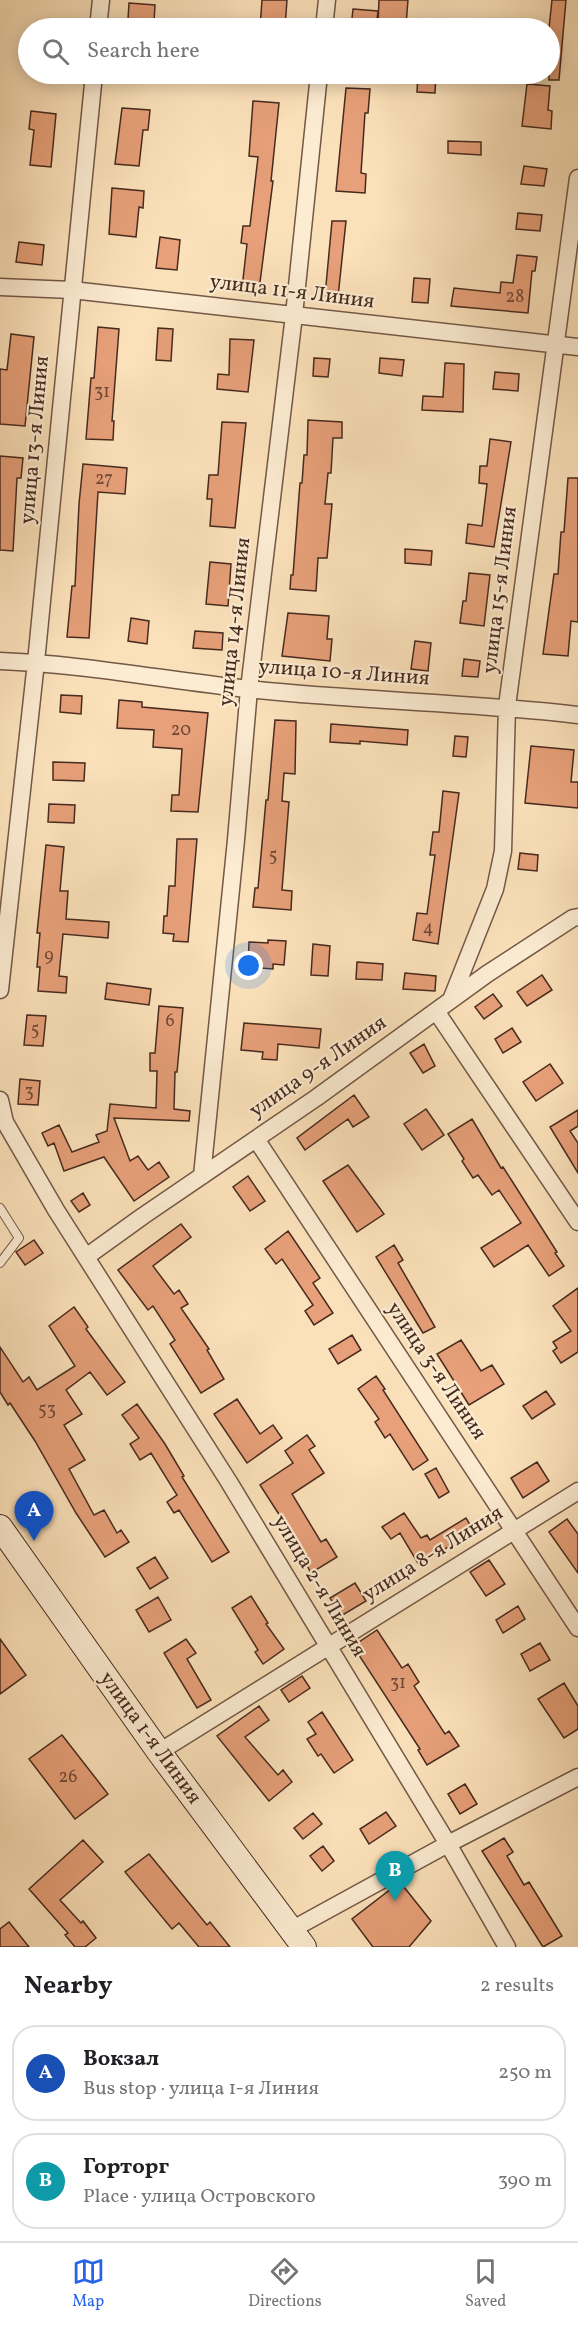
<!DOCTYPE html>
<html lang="en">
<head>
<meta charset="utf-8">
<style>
	:root { --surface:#fff; --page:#f6f6f6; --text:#202124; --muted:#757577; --line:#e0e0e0; --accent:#2563eb }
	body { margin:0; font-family:Vollkorn,serif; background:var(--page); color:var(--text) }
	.you { position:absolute; left:249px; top:966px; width:21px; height:21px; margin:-15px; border:4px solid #fff; border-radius:50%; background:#1a73e8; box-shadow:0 0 0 9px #1a73e833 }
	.badge { display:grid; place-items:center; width:39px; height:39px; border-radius:50%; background:var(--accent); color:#fff; font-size:20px; font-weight:700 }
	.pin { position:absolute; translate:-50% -50px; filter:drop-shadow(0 2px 3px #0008) }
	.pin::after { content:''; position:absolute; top:32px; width:21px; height:18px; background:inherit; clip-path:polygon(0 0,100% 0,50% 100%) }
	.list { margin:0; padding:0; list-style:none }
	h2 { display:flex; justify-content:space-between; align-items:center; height:78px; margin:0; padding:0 24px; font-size:26px }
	h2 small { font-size:20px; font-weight:400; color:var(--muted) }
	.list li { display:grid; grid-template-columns:39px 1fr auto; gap:18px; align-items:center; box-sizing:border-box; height:96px; margin:0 12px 12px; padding:0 12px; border:2px solid var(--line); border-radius:24px }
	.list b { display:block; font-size:22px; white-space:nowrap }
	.list p { margin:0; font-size:20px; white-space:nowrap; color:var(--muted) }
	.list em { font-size:20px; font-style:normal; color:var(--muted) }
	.icon { flex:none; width:33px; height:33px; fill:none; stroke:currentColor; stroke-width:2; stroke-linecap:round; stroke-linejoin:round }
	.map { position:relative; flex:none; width:578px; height:1947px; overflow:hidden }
	.search { position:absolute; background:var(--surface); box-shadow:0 3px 15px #0003; left:18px; right:18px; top:18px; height:66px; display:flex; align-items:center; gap:15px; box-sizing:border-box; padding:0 21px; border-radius:33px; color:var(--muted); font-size:22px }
	.sheet { height:294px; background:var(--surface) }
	nav { display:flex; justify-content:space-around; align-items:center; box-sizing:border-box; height:84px; border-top:2px solid var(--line); background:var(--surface); font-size:16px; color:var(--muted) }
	nav a { display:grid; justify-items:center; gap:3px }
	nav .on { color:var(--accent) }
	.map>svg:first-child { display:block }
	.building { fill:#e7a079; stroke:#472a1f; stroke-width:1.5 }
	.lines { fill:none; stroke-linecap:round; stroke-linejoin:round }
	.service-casing { stroke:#745846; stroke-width:10 }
	.minor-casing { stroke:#745846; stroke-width:19 }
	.secondary-casing { stroke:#472a1f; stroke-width:26 }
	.service { stroke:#fcecd2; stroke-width:8 }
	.minor { stroke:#fcecd2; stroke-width:16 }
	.secondary { stroke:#fcecd2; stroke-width:24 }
	.labels { text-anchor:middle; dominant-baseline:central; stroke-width:4.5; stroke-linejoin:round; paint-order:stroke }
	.number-label { font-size:18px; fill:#6f4836 }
	.street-label { font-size:21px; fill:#472a1f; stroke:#fcecd2 }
</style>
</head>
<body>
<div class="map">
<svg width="578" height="1947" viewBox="0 0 578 1947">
	<rect width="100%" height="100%" fill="#fbe1ba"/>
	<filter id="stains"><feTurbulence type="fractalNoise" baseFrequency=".00333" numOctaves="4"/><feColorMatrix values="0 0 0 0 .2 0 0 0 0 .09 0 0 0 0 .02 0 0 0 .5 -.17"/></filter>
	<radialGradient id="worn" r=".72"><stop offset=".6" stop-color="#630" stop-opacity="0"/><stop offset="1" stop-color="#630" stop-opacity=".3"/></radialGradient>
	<path class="building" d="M 262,0 L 287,0 L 285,28 L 260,28 Z
		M 379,0 L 408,0 L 406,25 L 378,23 Z
		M 552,0 L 566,0 L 559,80 L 549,80 L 549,28 Z
		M 129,3 L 155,5 L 154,21 L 128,19 Z
		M 353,9 L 378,11 L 376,28 L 351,28 Z
		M 418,74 L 436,74 L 435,93 L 417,92 Z
		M 527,84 L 550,86 L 548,110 L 552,111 L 551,129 L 522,126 Z
		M 346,88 L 370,89 L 368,113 L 365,113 L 361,173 L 366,174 L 365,193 L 336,191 Z
		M 253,101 L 279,103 L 271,181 L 273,181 L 259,290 L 242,288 L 247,244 L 241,243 L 243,226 L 250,226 L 258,157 L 249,156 Z
		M 122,108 L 150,110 L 148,130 L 143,130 L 139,166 L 115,164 Z
		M 31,111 L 56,114 L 51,167 L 30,165 L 34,130 L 29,129 Z
		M 448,141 L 481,142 L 481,155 L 448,153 Z
		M 524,166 L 547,169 L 544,186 L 521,184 Z
		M 112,188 L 144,191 L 143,208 L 139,207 L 136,237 L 109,234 Z
		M 518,213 L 542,215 L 540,231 L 516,229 Z
		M 332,221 L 346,221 L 338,297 L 325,296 Z
		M 160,237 L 180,240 L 177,270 L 156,268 Z
		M 19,242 L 44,245 L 42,265 L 16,262 Z
		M 517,255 L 537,257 L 535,271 L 532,271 L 528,313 L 451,306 L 454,288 L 500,293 L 501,282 L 513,283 Z
		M 414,278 L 430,279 L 428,303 L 412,302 Z
		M 98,327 L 119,329 L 112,421 L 114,421 L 113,440 L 86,439 L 91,378 L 94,378 Z
		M 158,328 L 173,329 L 171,361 L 156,360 Z
		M 11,334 L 34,337 L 25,426 L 0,424 L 0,369 L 7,370 Z
		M 230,339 L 254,340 L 248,392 L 217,389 L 218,374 L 229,375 Z
		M 314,358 L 330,359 L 328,377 L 313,376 Z
		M 380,358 L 404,360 L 402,376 L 379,373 Z
		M 445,363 L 464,364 L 463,412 L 422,410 L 423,396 L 443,397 Z
		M 495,372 L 519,374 L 518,391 L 493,389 Z
		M 308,420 L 342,422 L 342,438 L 333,438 L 331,473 L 328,473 L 325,504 L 332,504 L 327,558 L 318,558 L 316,591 L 290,589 L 291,575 L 293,575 L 300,483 L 302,483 L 304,455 L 307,455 Z
		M 222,422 L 246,423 L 235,528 L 210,526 L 212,499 L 207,499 L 209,475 L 218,475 Z
		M 490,439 L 511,442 L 494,547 L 466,543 L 468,524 L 482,526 L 487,484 L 479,483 L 480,466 L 487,466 Z
		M 0,456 L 23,458 L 21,478 L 17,478 L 13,551 L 0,550 Z
		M 83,464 L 127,468 L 125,494 L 98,492 L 89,638 L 67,637 L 72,586 L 75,586 L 79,504 Z
		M 568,478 L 578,478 L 578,622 L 571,621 L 568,656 L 543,654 L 554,574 L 558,574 L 561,532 L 564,532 Z
		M 405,549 L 432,551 L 431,565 L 405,563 Z
		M 210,562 L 231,564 L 228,606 L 206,604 Z
		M 469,573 L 490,575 L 484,626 L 460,623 L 463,601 L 466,601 Z
		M 288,613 L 329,616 L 327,639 L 332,639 L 330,661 L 282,656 Z
		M 131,618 L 149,621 L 147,644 L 128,641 Z
		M 195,631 L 223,633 L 222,650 L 193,648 Z
		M 415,641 L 431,643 L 428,671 L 411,669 Z
		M 464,659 L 480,661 L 478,677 L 462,676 Z
		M 61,695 L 82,696 L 81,714 L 60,712 Z
		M 119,700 L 142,702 L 142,707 L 208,713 L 198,812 L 171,811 L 172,795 L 179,795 L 182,749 L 153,747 L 154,730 L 117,728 Z
		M 275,720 L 296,721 L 295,774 L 284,773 L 282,801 L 289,802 L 282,890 L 292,891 L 291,910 L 253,907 L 255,888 L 258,888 L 266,800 L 268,800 Z
		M 331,724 L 408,730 L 407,745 L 360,741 L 360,744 L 330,742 Z
		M 455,736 L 468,737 L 466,757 L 453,756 Z
		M 531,746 L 574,750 L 571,782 L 578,782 L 578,808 L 525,803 Z
		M 53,762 L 85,763 L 84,781 L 53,780 Z
		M 443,791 L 459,793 L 438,944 L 413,940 L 417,913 L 427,914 L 435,855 L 430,855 L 433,832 L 439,832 Z
		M 49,804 L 75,805 L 74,823 L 48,822 Z
		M 177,839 L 197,839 L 188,942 L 173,941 L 174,934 L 163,933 L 164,916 L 167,916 L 169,886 L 175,886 Z
		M 46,845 L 64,847 L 60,891 L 68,891 L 66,919 L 109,922 L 108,938 L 63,934 L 59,976 L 67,977 L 66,993 L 38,991 L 40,967 L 37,967 L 40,933 L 37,933 Z
		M 520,853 L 538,855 L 537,871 L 518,869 Z
		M 268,940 L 286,941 L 284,965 L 273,964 L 273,969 L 248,967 L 249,942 L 268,943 Z
		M 313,944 L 330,946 L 328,976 L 311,975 Z
		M 357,962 L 383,964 L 382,980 L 356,979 Z
		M 405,973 L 436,976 L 435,991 L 403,989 Z
		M 542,975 L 552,990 L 527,1006 L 517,992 Z
		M 107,983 L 151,989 L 149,1005 L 105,999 Z
		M 493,994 L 502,1006 L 484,1019 L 475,1007 Z
		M 159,1006 L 183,1008 L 177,1072 L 175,1072 L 174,1109 L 190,1111 L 189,1121 L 114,1118 L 130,1161 L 138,1156 L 148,1170 L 159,1162 L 169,1177 L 134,1201 L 104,1157 L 64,1171 L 54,1143 L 48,1146 L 42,1133 L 59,1125 L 72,1152 L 99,1142 L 96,1135 L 107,1131 L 110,1104 L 156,1108 L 157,1071 L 150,1071 L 150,1053 L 155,1053 Z
		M 27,1015 L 46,1016 L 43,1046 L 24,1045 Z
		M 244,1023 L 321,1029 L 319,1048 L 278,1044 L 277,1060 L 262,1059 L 263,1052 L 241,1050 Z
		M 512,1028 L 521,1042 L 503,1053 L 495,1039 Z
		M 424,1044 L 435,1066 L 423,1073 L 410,1053 Z
		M 550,1064 L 563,1083 L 536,1101 L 523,1082 Z
		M 20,1079 L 40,1081 L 38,1105 L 18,1104 Z
		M 354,1095 L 369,1117 L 353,1127 L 348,1119 L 305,1150 L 297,1138 Z
		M 426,1109 L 444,1135 L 422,1150 L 404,1124 Z
		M 578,1110 L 578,1126 L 570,1131 L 578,1143 L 578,1173 L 550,1127 Z
		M 472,1119 L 501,1168 L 503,1167 L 512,1181 L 557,1252 L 555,1253 L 564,1266 L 549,1276 L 528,1245 L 494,1267 L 481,1248 L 521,1223 L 499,1190 L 492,1195 L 478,1175 L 473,1178 L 462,1161 L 464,1159 L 448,1134 Z
		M 348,1165 L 384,1214 L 357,1232 L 323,1181 Z
		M 248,1176 L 265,1201 L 250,1211 L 233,1187 Z
		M 83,1193 L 90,1205 L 79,1212 L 71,1201 Z
		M 181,1224 L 191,1237 L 153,1266 L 174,1294 L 179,1290 L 188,1304 L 181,1308 L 209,1349 L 207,1350 L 224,1379 L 201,1393 L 170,1344 L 175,1340 L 153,1306 L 148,1310 L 118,1270 Z
		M 288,1231 L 320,1278 L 313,1283 L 333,1313 L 314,1325 L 305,1311 L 313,1305 L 282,1259 L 276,1264 L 265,1249 Z
		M 34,1240 L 43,1253 L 25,1265 L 16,1252 Z
		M 394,1245 L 403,1260 L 398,1263 L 435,1327 L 423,1333 L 376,1257 Z
		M 578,1288 L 578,1352 L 561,1363 L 553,1351 L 557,1348 L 553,1342 L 571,1331 L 553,1306 Z
		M 74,1307 L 88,1327 L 86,1329 L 125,1382 L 107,1395 L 90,1372 L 66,1390 L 82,1414 L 64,1425 L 85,1460 L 69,1469 L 94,1515 L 104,1510 L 117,1533 L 121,1530 L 129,1542 L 105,1557 L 76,1513 L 35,1441 L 10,1403 L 8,1405 L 0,1392 L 0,1347 L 23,1382 L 29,1377 L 37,1390 L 75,1366 L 49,1326 Z
		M 352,1335 L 361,1350 L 338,1364 L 329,1349 Z
		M 461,1340 L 481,1371 L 492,1365 L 504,1384 L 469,1405 L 437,1354 Z
		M 376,1376 L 385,1389 L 383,1390 L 428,1460 L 413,1470 L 390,1434 L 385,1438 L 375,1422 L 379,1419 L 358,1389 Z
		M 546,1391 L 555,1404 L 532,1419 L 523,1406 Z
		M 237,1399 L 260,1434 L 273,1425 L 282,1438 L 247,1463 L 214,1414 Z
		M 137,1404 L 165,1444 L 184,1476 L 182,1477 L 229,1552 L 212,1562 L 179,1510 L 174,1513 L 167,1502 L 177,1495 L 151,1453 L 140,1460 L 130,1444 L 139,1438 L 122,1415 Z
		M 307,1435 L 315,1446 L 309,1450 L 324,1473 L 292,1494 L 321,1542 L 326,1539 L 337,1557 L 311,1573 L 282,1519 L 260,1485 L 293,1463 L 285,1451 Z
		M 537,1462 L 549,1481 L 523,1498 L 511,1478 Z
		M 436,1468 L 449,1492 L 439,1498 L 425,1474 Z
		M 404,1513 L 421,1538 L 427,1535 L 430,1540 L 466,1518 L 474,1531 L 419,1565 L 400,1533 L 391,1539 L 382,1527 Z
		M 567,1519 L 578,1534 L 578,1573 L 549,1532 Z
		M 155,1557 L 168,1578 L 150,1589 L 137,1568 Z
		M 489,1560 L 505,1584 L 486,1596 L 470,1572 Z
		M 355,1583 L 366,1601 L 341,1616 L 330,1598 Z
		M 251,1596 L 268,1623 L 266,1624 L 284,1649 L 263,1664 L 255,1652 L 258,1650 L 232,1608 Z
		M 158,1597 L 171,1620 L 149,1632 L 136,1610 Z
		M 518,1606 L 525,1619 L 503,1633 L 496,1620 Z
		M 377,1630 L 402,1668 L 408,1664 L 419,1682 L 414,1686 L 445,1734 L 449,1731 L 459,1746 L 427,1765 L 418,1750 L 420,1749 L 353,1646 Z
		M 0,1639 L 26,1675 L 0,1694 Z
		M 186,1639 L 196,1653 L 187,1659 L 211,1700 L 197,1708 L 164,1653 Z
		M 540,1643 L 550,1660 L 530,1671 L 521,1654 Z
		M 302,1676 L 310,1688 L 289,1702 L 281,1690 Z
		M 564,1683 L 578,1706 L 578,1729 L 564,1738 L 538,1699 Z
		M 259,1706 L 269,1720 L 245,1737 L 278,1775 L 283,1770 L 292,1782 L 269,1801 L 217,1736 Z
		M 322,1712 L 353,1760 L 334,1773 L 321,1754 L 318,1756 L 307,1739 L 316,1734 L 308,1722 Z
		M 62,1735 L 108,1794 L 75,1819 L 29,1759 Z
		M 465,1784 L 477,1804 L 460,1814 L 448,1794 Z
		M 386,1812 L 396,1826 L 369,1844 L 360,1829 Z
		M 313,1813 L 322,1824 L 303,1839 L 294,1828 Z
		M 504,1838 L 513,1852 L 507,1856 L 524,1885 L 529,1882 L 562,1936 L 543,1947 L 482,1851 Z
		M 83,1840 L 103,1862 L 60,1900 L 81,1923 L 83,1921 L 96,1938 L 85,1947 L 75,1947 L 65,1935 L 68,1933 L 29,1889 Z
		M 323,1846 L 334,1861 L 322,1871 L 310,1856 Z
		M 149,1854 L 207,1925 L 210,1922 L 230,1947 L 199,1947 L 179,1923 L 172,1929 L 125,1872 Z
		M 400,1882 L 431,1921 L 409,1947 L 373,1947 L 352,1919 Z
		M 9,1922 L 29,1947 L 0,1947 L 0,1929 Z"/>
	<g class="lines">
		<defs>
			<path id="service" d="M 0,1208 L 19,1238 L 0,1263"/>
			<path id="minor" d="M 98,28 L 101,0
				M 324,28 L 327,0
				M 0,287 L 72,290 L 578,347
				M 0,661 C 83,664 165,680 248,689 C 358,701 468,702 578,715
				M 0,990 L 36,662 L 94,74
				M 451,1000 L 495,889 L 503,851 L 507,706 L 578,178
				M 436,1011 L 578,1222
				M 0,1100 L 5,1122 L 56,1210 L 229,1482 L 448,1844 L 507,1947
				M 256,1139 L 578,1628
				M 202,1176 L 236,840 L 249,689 L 294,315 L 319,74
				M 86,1257 L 143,1216 L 316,1098 L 487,974 L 573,918 L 578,917
				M 159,1752 L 578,1491
				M 291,1930 L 448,1844 L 578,1777"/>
			<path id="secondary" d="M 0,1527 L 159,1752 L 304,1947"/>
		</defs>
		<use href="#service" class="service-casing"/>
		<use href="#minor" class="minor-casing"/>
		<use href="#secondary" class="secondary-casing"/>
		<use href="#service" class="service"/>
		<use href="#minor" class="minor"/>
		<use href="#secondary" class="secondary"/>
	</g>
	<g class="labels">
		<g class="number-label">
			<text x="515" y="297">28</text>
			<text x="102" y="392">31</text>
			<text x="104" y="479">27</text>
			<text x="181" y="730">20</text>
			<text x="273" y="856">5</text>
			<text x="428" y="928">4</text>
			<text x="49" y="956">9</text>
			<text x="170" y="1021">6</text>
			<text x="35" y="1030">5</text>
			<text x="29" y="1092">3</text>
			<text x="47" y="1410">53</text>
			<text x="398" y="1683">31</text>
			<text x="68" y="1777">26</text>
		</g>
		<g class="street-label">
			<text transform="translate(292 292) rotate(7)">улица 11-я Линия</text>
			<text transform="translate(35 440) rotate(-85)">улица 13-я Линия</text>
			<text transform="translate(500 590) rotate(-83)">улица 15-я Линия</text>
			<text transform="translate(235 622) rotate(-84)">улица 14-я Линия</text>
			<text transform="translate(344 673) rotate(4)">улица 10-я Линия</text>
			<text transform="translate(318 1067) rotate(-35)">улица 9-я Линия</text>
			<text transform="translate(436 1371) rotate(56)">улица 3-я Линия</text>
			<text transform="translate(433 1554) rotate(-32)">улица 8-я Линия</text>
			<text transform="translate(319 1586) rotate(59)">улица 2-я Линия</text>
			<text transform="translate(150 1738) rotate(54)">улица 1-я Линия</text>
		</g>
	</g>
	<rect width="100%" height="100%" filter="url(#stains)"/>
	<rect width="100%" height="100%" fill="url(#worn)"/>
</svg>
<div class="you"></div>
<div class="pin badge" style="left:34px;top:1541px;background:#1a4fb4">A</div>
<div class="pin badge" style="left:395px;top:1901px;background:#0f9aa8">B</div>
<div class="search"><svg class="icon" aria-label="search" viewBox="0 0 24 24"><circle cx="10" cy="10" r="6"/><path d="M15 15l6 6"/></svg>Search here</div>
</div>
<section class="sheet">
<h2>Nearby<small>2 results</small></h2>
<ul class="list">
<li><span class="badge" style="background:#1a4fb4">A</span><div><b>Вокзал</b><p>Bus stop · улица 1-я Линия</p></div><em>250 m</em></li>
<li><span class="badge" style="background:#0f9aa8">B</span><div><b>Горторг</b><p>Place · улица Островского</p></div><em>390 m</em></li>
</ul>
</section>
<nav>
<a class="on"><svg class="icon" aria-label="map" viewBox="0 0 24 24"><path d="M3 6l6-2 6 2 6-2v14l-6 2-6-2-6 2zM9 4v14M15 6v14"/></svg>Map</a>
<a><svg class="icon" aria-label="directions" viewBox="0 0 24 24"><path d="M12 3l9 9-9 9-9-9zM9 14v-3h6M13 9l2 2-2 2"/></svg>Directions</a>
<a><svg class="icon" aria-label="saved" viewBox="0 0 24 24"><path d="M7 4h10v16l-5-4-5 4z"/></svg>Saved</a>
</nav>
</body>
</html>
